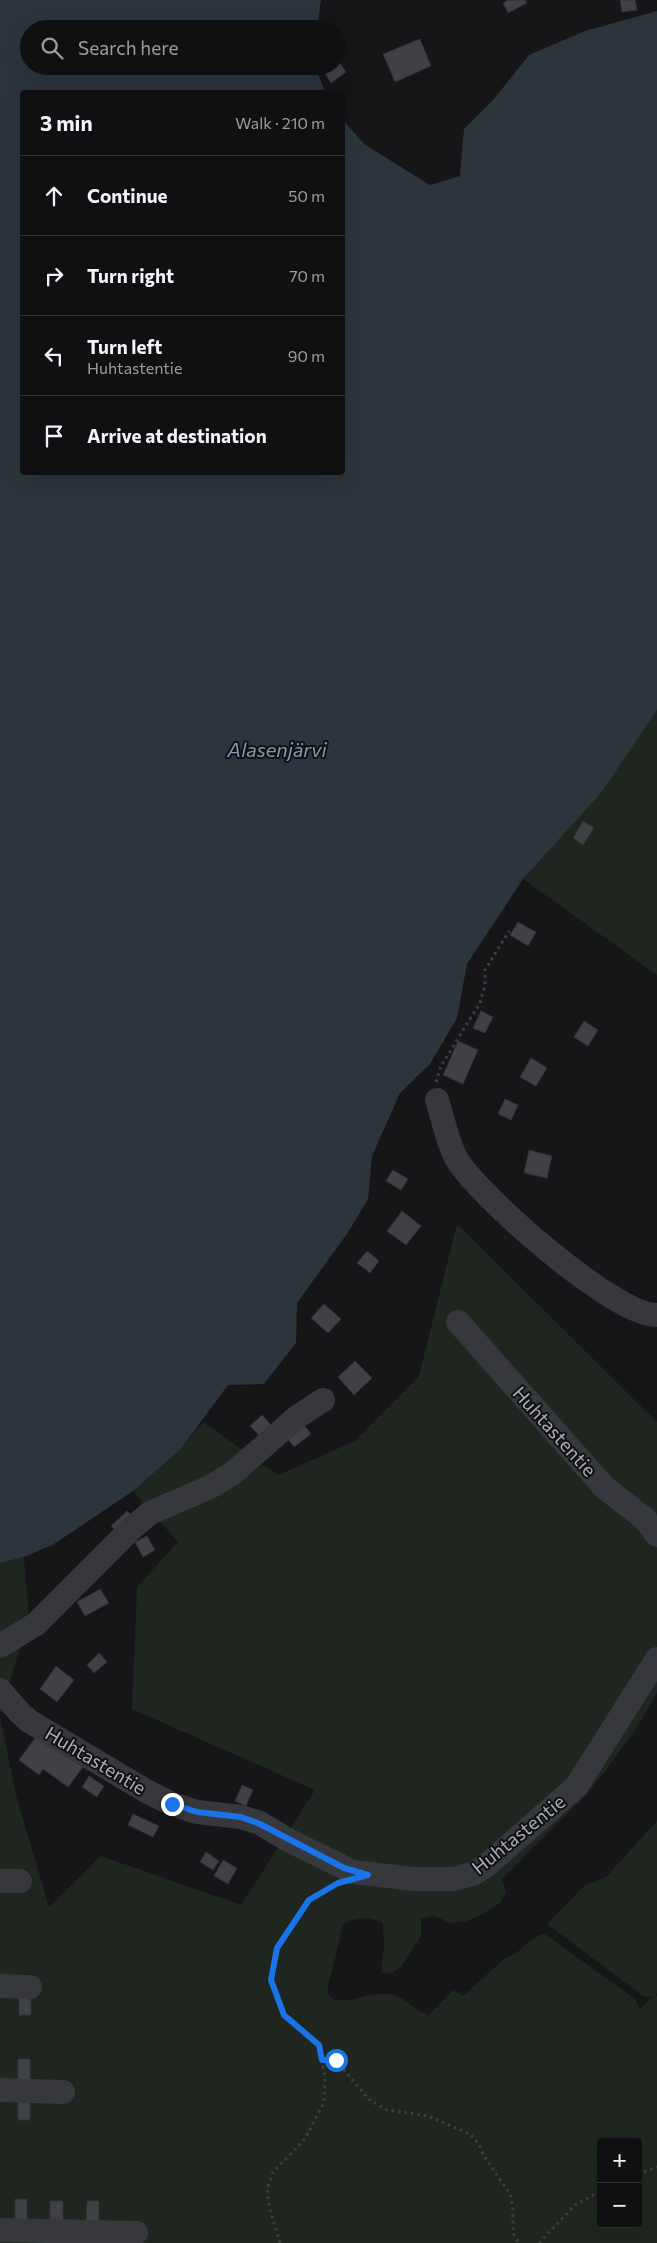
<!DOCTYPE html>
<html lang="en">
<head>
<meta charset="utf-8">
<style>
	:root { --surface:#101012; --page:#19191b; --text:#f1f3f6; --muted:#9c9d9f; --line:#303032 }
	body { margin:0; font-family:Commissioner,sans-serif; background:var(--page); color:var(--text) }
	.controls { position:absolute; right:15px; bottom:15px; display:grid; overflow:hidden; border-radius:5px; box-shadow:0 5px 20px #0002 }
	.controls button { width:45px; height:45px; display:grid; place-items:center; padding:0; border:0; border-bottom:1px solid var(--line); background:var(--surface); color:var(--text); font:25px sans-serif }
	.stop { position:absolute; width:15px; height:15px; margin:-11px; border:4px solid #1a73e8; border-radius:50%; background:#fff }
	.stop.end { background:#1a73e8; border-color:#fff; box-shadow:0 1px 5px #0008 }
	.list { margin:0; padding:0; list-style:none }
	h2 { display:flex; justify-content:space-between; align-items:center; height:65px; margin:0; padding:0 20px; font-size:21px }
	h2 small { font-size:16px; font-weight:400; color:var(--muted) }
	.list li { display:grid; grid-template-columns:32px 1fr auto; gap:15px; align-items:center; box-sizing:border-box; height:80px; padding:0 20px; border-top:1px solid var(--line) }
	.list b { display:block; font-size:19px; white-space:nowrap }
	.list p { margin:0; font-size:16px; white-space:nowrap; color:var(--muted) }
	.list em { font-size:16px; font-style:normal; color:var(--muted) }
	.icon { flex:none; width:28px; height:28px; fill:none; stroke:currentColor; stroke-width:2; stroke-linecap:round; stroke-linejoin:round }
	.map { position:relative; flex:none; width:657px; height:2243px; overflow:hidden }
	.search { position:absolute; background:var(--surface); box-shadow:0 5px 20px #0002; left:20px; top:20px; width:325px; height:55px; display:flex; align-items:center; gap:12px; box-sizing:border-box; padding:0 18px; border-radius:28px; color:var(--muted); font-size:19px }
	.panel { position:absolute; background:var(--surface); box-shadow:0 5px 20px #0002; left:20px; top:90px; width:325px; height:385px; border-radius:5px }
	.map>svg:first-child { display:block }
	.green { fill:#1e261f; fill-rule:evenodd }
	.water { fill:#2c353c }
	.building { fill:#404145; stroke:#303034 }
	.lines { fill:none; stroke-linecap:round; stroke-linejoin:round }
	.path { stroke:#3d3f44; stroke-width:3; stroke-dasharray:2.5 4; stroke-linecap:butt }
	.minor { stroke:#37383d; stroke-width:24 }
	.route { stroke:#1a73e8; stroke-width:6 }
	.labels { text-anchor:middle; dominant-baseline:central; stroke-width:4; stroke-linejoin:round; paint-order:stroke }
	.street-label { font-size:19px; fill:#a8adb8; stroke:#111113 }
	.water-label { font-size:20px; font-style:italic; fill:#7f9bb3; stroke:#111113 }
</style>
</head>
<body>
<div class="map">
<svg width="657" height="2243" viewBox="0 0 657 2243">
	<rect width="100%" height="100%" fill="#161618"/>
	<path class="green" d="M 657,710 L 657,975 L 523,879 L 602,792 Z
		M 457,1224 L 657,1422 L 657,1693 L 634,1732 L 591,1790 L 502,1879 L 506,1892 L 500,1903 L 485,1913 L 467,1921 L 450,1923 L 435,1916 L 421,1919 L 421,1936 L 401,1967 L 391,1974 L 381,1973 L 384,1946 L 383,1923 C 369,1916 357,1917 343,1924 L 327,1992 L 334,2000 C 354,2002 369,1992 388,1994 C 404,1995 414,2011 429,2015 L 453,1990 L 463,1996 L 505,1958 C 521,1955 528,1936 545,1934 L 636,2000 L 640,2009 L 653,1997 L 643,1996 L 547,1924 L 584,1886 L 606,1877 L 657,1821 L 657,1993 L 655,1996 L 657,1996 L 657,2243 L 0,2243 L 0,1716 L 17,1799 L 49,1907 L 101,1856 L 241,1905 L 315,1790 L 132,1709 L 137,1587 L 178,1542 L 133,1491 L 180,1450 L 203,1422 L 278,1475 L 355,1441 L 419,1376 ZM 601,2142 L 638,2142 L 638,2224 L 601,2224 Z
		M 24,1557 L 29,1619 L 0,1713 L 0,1563 Z"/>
	<path class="water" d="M 0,0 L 321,0 L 317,29 L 29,29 L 29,66 L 315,66 L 325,92 L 22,92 L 22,472 L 342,472 L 343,120 L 364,144 L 430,185 L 460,176 L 464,129 L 493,100 L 529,55 L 585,31 L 657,11 L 657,710 L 602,792 L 523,879 L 467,964 L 457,1018 L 430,1064 L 400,1093 L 372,1156 L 368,1199 L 349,1231 L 297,1303 L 296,1343 L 264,1384 L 228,1385 L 180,1450 L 133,1491 L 54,1544 L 24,1557 L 0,1563 Z"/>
	<path class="building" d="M 508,0 L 525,0 L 527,3 L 508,13 L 503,3 Z
		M 620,0 L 635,0 L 637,10 L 622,12 Z
		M 420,39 L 431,66 L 395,82 L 383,54 Z
		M 337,59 L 346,72 L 331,83 L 322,69 L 326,66 L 336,66 Z
		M 583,821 L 594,828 L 583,845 L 573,838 Z
		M 518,922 L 536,932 L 528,946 L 510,935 Z
		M 481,1011 L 493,1017 L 485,1033 L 473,1028 Z
		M 584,1021 L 598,1030 L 588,1046 L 574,1037 Z
		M 458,1041 L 478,1050 L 463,1084 L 443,1075 Z
		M 531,1058 L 547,1068 L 536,1086 L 520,1077 Z
		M 505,1099 L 518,1105 L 511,1120 L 498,1114 Z
		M 529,1150 L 552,1156 L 547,1178 L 524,1173 Z
		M 393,1170 L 408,1179 L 401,1190 L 386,1181 Z
		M 402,1211 L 421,1226 L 406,1245 L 387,1231 Z
		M 367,1251 L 379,1261 L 370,1273 L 357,1263 Z
		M 324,1304 L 341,1319 L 328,1333 L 311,1318 Z
		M 355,1361 L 372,1378 L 354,1395 L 338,1377 Z
		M 262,1415 L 272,1426 L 261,1437 L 250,1426 Z
		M 304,1425 L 311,1434 L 294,1447 L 287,1438 Z
		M 127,1511 L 136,1520 L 120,1535 L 111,1526 Z
		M 147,1536 L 155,1550 L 143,1557 L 135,1542 Z
		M 100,1589 L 109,1603 L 85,1616 L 77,1602 Z
		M 99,1653 L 107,1662 L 94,1673 L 87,1665 Z
		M 56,1666 L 74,1680 L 57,1702 L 40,1689 Z
		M 38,1734 L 83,1767 L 68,1787 L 43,1769 L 39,1775 L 19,1760 Z
		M 89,1776 L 104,1786 L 97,1797 L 82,1787 Z
		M 242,1785 L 253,1790 L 246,1806 L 235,1801 Z
		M 133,1814 L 159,1826 L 153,1837 L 128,1825 Z
		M 206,1852 L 219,1861 L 213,1870 L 200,1862 Z
		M 223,1860 L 237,1868 L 228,1884 L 214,1876 Z
		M 19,1994 L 31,1994 L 31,2015 L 19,2015 Z
		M 18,2059 L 30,2059 L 30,2080 L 18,2080 Z
		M 18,2100 L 30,2100 L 30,2120 L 18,2120 Z
		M 15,2199 L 27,2199 L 27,2220 L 15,2220 Z
		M 50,2201 L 63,2201 L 63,2221 L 50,2221 Z
		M 87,2201 L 99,2201 L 99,2222 L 86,2222 Z"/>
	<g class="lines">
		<path class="path" d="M 436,1082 L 441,1066 L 480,1003 L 485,985 L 485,970 L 509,931
			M 322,2060 L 336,2060 L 368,2099 L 387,2110 L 428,2116 L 470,2134 L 479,2144 L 484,2156 L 510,2194 L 513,2209 L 513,2233 L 519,2243
			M 638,2174 L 657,2167
			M 280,2243 L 269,2206 L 267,2189 L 273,2172 L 305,2139 L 324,2102 L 325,2078 L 319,2045 L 283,2015 L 271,1980 L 277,1948 L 309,1900 L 336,1884
			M 539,2243 L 575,2205 L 601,2191"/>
		<path class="minor" d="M 437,1100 C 443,1118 447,1141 456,1158 C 478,1196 615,1316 657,1315
			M 458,1322 L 605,1488 L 645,1519 L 657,1535
			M 0,1646 L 36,1624 L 132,1528 L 150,1513 L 210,1487 L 233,1473 L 297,1417 L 323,1400
			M 0,1690 L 20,1713 L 29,1721 L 146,1791 L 172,1804 L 197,1812 L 241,1817 L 260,1823 L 288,1840 L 353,1872 L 414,1879 L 454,1879 L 475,1873 L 488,1864 L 576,1787 L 657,1659
			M 0,1881 L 20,1881
			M 0,1986 L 30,1987
			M 0,2090 L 63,2092
			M 0,2230 L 136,2233"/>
	</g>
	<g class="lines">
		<path class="route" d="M 172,1804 L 197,1812 L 241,1817 L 260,1824 L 344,1868 L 368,1875 L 338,1883 L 309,1900 L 277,1948 L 271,1980 L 284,2015 L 319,2045 L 322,2060 L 336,2060"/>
	</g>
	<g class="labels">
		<g class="street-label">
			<text transform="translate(555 1431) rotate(48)">Huhtastentie</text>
			<text transform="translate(96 1760) rotate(31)">Huhtastentie</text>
			<text transform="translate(518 1834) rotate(-39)">Huhtastentie</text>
		</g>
		<g class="water-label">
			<text x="277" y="749">Alasenjärvi</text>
		</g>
	</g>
</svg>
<div class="controls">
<button>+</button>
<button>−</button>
</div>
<div class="stop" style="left:336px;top:2060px"></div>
<div class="stop end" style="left:172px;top:1804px"></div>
<div class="search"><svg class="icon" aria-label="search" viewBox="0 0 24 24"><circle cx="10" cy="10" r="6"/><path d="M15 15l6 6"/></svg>Search here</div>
<section class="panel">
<h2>3 min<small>Walk · 210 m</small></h2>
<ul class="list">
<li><svg class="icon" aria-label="ahead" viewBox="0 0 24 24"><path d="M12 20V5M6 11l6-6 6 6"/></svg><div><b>Continue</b></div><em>50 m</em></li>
<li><svg class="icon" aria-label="right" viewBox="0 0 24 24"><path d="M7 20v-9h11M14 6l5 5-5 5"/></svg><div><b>Turn right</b></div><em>70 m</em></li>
<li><svg class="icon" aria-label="left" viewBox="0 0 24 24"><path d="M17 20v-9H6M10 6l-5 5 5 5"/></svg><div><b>Turn left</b><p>Huhtastentie</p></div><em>90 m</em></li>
<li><svg class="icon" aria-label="arrive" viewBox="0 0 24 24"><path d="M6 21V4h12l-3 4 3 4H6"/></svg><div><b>Arrive at destination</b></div></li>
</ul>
</section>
</div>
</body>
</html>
